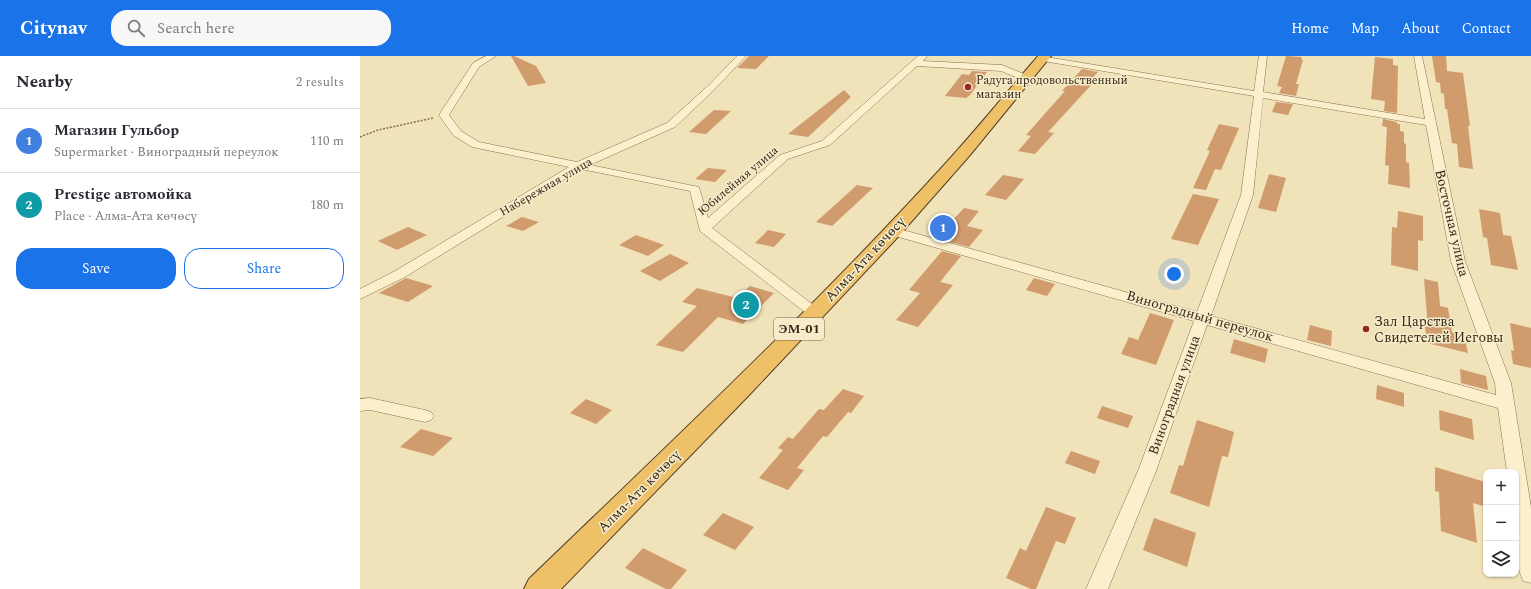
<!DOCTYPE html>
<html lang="en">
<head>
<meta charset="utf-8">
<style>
	:root { --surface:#fff; --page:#f7f7f7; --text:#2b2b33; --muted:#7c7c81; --line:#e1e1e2; --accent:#1a73e8 }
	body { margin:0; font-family:Spectral,serif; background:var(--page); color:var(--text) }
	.controls { position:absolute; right:12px; bottom:12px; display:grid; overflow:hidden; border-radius:8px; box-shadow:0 1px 3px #0004 }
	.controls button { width:36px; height:36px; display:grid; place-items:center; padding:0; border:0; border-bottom:1px solid var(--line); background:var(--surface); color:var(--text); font:20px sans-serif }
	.you { position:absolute; left:814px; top:218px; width:14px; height:14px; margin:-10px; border:3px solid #fff; border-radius:50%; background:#1a73e8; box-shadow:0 0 0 6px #1a73e833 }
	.badge { display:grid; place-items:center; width:26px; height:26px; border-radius:50%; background:var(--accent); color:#fff; font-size:13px; font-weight:700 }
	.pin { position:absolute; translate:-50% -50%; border:2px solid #fff; box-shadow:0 1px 4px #0006 }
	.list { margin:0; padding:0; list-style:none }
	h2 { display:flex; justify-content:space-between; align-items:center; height:52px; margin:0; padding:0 16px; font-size:17px }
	h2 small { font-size:13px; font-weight:400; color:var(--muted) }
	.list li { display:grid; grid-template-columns:26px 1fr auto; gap:12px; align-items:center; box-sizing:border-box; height:64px; padding:0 16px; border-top:1px solid var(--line) }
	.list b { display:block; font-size:15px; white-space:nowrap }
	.list p { margin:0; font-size:13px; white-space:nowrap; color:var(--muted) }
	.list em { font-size:13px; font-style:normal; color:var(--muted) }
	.actions { display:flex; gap:8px; padding:12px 16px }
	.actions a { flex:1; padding:9px 0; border:1px solid var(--accent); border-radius:16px; text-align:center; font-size:14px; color:var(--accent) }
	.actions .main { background:var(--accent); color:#fff }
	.icon { flex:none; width:22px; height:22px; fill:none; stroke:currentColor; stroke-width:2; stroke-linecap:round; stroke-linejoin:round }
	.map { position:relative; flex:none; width:1171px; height:533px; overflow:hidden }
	header { display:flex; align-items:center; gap:24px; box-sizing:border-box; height:56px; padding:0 20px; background:var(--accent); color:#fff }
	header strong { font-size:19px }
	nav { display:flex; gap:22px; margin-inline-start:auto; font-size:14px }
	.search { width:280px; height:36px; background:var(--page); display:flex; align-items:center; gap:10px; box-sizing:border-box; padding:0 14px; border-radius:16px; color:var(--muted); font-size:15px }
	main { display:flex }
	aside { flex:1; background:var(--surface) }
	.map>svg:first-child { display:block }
	.building { fill:#d09b6d }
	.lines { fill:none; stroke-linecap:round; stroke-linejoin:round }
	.minor-casing { stroke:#877153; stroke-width:1 }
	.trunk-casing { stroke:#533e29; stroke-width:2 }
	.path { stroke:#877153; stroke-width:1.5; stroke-dasharray:2 1.5; stroke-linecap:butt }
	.minor { fill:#fbefcc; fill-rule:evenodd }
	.trunk { fill:#eec068; fill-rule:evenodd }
	.poi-dot { fill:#982521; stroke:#f7ecc9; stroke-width:1.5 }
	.labels { text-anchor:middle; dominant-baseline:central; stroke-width:3; stroke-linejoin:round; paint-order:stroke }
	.far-poi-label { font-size:12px; fill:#352819; stroke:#f7ecc9; text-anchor:start }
	.far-street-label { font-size:12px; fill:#352819; stroke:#f7ecc9 }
	.shield { fill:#f7ecc9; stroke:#6f634e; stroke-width:1 }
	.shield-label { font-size:13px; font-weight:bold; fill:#352819 }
	.street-label { font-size:14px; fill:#352819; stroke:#f7ecc9 }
	.poi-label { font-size:14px; fill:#352819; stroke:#f7ecc9; text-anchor:start }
</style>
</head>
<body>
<header>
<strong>Citynav</strong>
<div class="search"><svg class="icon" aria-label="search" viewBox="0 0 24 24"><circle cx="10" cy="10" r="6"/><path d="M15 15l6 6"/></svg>Search here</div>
<nav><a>Home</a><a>Map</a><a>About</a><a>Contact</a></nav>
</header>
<main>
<aside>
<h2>Nearby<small>2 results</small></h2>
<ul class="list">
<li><span class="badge" style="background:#3f7fe0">1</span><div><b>Магазин Гульбор</b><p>Supermarket · Виноградный переулок</p></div><em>110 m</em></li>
<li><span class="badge" style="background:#0f9aa8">2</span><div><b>Prestige автомойка</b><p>Place · Алма-Ата көчөсү</p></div><em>180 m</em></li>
</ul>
<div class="actions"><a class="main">Save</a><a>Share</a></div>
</aside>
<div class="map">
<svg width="1171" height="533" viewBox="0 0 1171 533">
	<rect width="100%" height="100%" fill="#f0e2b9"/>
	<path class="building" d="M 151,0 L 154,0 L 176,10 L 186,27 L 168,30 Z
		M 389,0 L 409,0 L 396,13 L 377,12 Z
		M 926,0 L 942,1 L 941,3 L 943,4 L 936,28 L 939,28 L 936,40 L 919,37 L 922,31 L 917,30 Z
		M 1072,0 L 1086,0 L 1087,15 L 1103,17 L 1110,70 L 1108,70 L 1113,113 L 1099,111 L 1097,88 L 1092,87 L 1087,53 L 1085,53 L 1084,38 L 1081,37 L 1080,27 L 1076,26 Z
		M 1015,1 L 1033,3 L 1033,9 L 1038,10 L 1037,57 L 1024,55 L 1025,45 L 1011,43 Z
		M 722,13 L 738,16 L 729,26 L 733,27 L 688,76 L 694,77 L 675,98 L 658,95 L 671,80 L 666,79 L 705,35 L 702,35 Z
		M 612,15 L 627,16 L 610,39 L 606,42 L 585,40 L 602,18 L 609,19 Z
		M 484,34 L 491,41 L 448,81 L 428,78 Z
		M 916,46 L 933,48 L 928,59 L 912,56 Z
		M 354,54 L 371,55 L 346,78 L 329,76 Z
		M 1023,63 L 1037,66 L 1037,68 L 1040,68 L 1040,75 L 1044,76 L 1044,87 L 1046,88 L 1046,106 L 1049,107 L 1050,132 L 1028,128 L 1029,110 L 1025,109 L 1027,71 L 1022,70 Z
		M 859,68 L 879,72 L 861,114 L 855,113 L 846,134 L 833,132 L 850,95 L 847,94 Z
		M 348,112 L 367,114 L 355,126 L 335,123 Z
		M 909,118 L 926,122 L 916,156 L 898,152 Z
		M 643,119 L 664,123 L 646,144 L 625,139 Z
		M 497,129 L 513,132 L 472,170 L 456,166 Z
		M 833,138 L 859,143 L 838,189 L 811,183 Z
		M 604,152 L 619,155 L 607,170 L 623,174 L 609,191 L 590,186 L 594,181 L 578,177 L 589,165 L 591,166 Z
		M 1119,153 L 1140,157 L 1143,179 L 1151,180 L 1158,214 L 1131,209 L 1127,182 L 1123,181 Z
		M 1038,155 L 1063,160 L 1063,185 L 1058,184 L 1058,215 L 1031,209 L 1032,171 L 1037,172 Z
		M 162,161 L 179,166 L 163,175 L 146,170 Z
		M 48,171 L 67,179 L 37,194 L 18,185 Z
		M 408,174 L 426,178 L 414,191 L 395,187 Z
		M 276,179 L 304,189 L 288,200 L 259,189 Z
		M 582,195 L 601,200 L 580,226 L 593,229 L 558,271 L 536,264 L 560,237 L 549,234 Z
		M 310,198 L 329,207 L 300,225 L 280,215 Z
		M 46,222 L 73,230 L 48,246 L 19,237 Z
		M 674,222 L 695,228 L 687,240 L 666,234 Z
		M 1064,223 L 1078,226 L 1080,250 L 1088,252 L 1092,276 L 1104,279 L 1108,297 L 1067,287 L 1065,270 L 1068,271 Z
		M 390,230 L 414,237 L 383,268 L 358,261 L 323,296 L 296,289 L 337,250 L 322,246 L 337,232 L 377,242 Z
		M 790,257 L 814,264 L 796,309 L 761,298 L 769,281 L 778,284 Z
		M 1150,267 L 1171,272 L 1171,312 L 1153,308 L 1151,294 L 1154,295 Z
		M 950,269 L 972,275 L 971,290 L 947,284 Z
		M 874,283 L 908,293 L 905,307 L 870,297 Z
		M 1100,313 L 1126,320 L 1128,334 L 1101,327 Z
		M 1017,329 L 1044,337 L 1044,351 L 1016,343 Z
		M 483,333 L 504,340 L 491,357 L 488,356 L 467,381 L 463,380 L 437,412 L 444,414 L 428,434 L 399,422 L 423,394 L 418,392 L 428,381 L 433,383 L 459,353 L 464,354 Z
		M 226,343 L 252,354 L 236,368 L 210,357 Z
		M 742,350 L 773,360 L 768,372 L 737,362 Z
		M 1079,354 L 1112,363 L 1114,384 L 1080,374 Z
		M 837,364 L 874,376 L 868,401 L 862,400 L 849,451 L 810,437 L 819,409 L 823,410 Z
		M 61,373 L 93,382 L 73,400 L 40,391 Z
		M 711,395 L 740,405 L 735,418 L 705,407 Z
		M 1075,411 L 1125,426 L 1126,451 L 1113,447 L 1117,487 L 1081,475 L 1079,436 L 1075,435 Z
		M 686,451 L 716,462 L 705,488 L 696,485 L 676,533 L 671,533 L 646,522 L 660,492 L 666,495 Z
		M 363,457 L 394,471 L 375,494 L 343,479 Z
		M 794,462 L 836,477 L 827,511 L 783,494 Z
		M 283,492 L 327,514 L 311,533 L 306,533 L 265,512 Z"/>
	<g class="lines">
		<defs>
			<path id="minor" d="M 126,0 L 136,0 L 119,11 L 89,59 L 101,75 L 119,86 L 217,106 L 307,67 L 349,29 L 377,0 L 386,0 L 355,33 L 315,71 L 230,109 L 339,131 L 348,162 L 420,99 L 462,85 L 558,0 L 567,0 L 563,5 L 642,9 L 669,20 L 670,22 L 669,24 L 663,24 L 641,15 L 557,10 L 470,89 L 428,103 L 352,172 L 460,254 L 462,257 L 460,260 L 455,262 L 450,260 L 340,175 L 330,135 L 221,113 L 45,221 L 0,243 L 0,233 L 35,215 L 209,111 L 112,91 L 93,79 L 79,59 L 113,7 Z
				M 680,0 L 894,35 L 899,0 L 907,0 L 903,36 L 1065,63 L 1054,0 L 1062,0 L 1105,205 L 1151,327 L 1171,451 L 1171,527 L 1163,525 C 1151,498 1156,446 1156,416 L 1147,416 L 1138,352 L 847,269 L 796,415 L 748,533 L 726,533 L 778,415 L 834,265 L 528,178 L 526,175 L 528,172 L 536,172 L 837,256 L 881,139 L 894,40 L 683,5 L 679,2 ZM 903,42 L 1066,69 L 1091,205 L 1135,327 L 1136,339 L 851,260 L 893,139 Z
				M 10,342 L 65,354 L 71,356 L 74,360 L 71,364 L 65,366 L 10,354 L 0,355 L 0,343 Z"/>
			<path id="trunk" d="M 678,0 L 691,0 L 610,99 L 536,183 L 390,338 L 201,533 L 164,533 L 169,523 C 310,387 453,253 585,108 C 617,73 647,36 678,0 Z"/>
		</defs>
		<use href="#minor" class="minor-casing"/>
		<use href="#trunk" class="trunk-casing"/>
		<path class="path" d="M 0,81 L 18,74 L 73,62"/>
		<use href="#minor" class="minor"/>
		<use href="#trunk" class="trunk"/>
	</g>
	<g class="poi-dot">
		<circle cx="608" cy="31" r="4"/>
		<circle cx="1006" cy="273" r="4"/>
	</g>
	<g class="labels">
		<g class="far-poi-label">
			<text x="616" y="24">Радуга продовольственный<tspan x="616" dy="14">магазин</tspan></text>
		</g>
		<g class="far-street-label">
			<text transform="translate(378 125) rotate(-40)">Юбилейная улица</text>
			<text transform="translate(186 131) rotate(-30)">Набережная улица</text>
		</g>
		<rect class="shield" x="414" y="262" width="50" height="22" rx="3"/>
		<g class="shield-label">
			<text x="439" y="273">ЭМ-01</text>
		</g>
		<g class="street-label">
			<text transform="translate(1092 167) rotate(77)">Восточная улица</text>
			<text transform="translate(505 203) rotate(-47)">Алма-Ата көчөсү</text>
			<text transform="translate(840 260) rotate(16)">Виноградный переулок</text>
			<text transform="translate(814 339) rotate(-70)">Виноградная улица</text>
			<text transform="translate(279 435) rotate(-45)">Алма-Ата көчөсү</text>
		</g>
		<g class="poi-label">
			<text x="1014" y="265">Зал Царства<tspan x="1014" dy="16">Свидетелей Иеговы</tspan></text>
		</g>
	</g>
</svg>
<div class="controls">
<button>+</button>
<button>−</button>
<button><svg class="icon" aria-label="layers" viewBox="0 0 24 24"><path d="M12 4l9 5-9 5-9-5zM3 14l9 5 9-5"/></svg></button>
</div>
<div class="you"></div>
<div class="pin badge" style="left:583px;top:172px;background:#3f7fe0">1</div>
<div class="pin badge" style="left:386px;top:249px;background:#0f9aa8">2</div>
</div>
</main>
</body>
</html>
